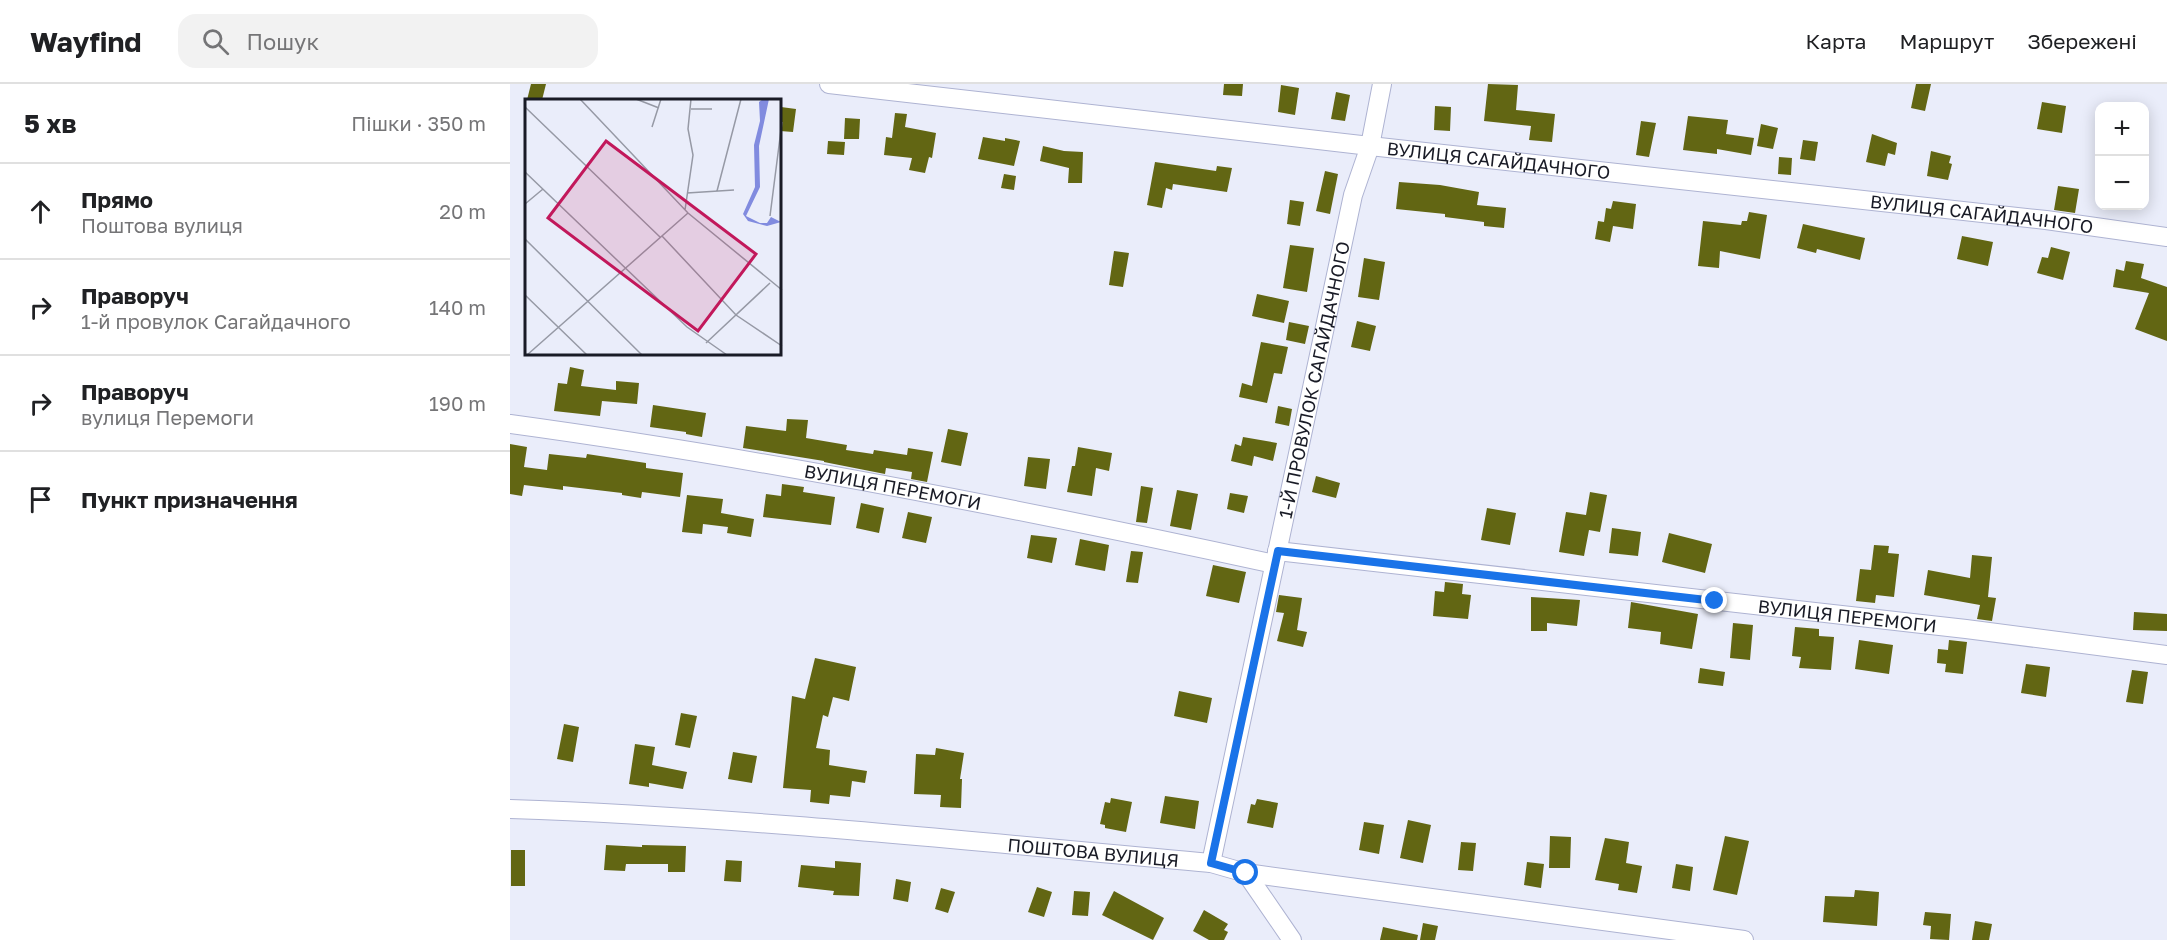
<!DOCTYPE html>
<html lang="uk">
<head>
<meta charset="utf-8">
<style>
	:root { --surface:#fff; --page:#f2f2f2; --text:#202124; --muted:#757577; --line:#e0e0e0 }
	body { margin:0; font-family:"Golos Text",sans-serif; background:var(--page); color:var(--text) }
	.controls { position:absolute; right:18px; top:18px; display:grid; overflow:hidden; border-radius:12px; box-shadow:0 3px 15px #0003 }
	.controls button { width:54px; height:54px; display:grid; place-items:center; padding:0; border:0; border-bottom:2px solid var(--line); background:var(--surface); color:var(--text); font:30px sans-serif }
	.stop { position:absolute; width:18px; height:18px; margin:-14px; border:4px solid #1a73e8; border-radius:50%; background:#fff }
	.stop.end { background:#1a73e8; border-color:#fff; box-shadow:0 2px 6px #0008 }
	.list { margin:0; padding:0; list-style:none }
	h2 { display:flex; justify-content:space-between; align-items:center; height:78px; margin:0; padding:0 24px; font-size:26px }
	h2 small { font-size:20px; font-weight:400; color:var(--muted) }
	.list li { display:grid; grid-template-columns:39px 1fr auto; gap:18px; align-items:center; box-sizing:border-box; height:96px; padding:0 24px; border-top:2px solid var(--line) }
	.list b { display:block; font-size:22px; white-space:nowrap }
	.list p { margin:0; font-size:20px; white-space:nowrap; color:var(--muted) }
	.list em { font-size:20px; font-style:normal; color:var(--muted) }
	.icon { flex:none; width:33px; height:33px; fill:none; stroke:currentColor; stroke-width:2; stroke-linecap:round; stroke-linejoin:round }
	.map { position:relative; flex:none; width:1657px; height:856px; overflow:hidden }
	header { display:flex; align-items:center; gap:36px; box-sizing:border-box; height:84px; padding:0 30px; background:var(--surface); border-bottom:2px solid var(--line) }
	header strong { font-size:28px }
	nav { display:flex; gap:33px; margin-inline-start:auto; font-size:21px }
	.search { width:420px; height:54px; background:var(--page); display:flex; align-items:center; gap:15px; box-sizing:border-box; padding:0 21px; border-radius:18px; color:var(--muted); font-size:22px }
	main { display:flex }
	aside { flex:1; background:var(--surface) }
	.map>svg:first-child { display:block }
	.building { fill:#626613 }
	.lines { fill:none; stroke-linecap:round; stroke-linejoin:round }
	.street-casing { stroke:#aeb3d2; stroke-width:20 }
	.street { stroke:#fff; stroke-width:18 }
	.route { stroke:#1a73e8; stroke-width:8 }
	.labels { text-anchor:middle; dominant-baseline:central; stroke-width:6; stroke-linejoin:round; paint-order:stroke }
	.street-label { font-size:18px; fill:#191b26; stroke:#fff }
	.inset-road { fill:none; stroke:#9699a5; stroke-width:1.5 }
	.view { fill:#c2185b; fill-opacity:0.15; stroke:#c2185b; stroke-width:3 }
	.inset-edge { fill:none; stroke:#191b26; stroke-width:3 }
</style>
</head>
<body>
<header>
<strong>Wayfind</strong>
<div class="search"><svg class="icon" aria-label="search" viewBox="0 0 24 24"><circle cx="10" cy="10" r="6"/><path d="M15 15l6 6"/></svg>Пошук</div>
<nav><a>Карта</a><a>Маршрут</a><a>Збережені</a></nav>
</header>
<main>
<aside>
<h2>5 хв<small>Пішки · 350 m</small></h2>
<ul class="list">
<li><svg class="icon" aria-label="ahead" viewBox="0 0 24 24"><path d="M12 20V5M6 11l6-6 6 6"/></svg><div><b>Прямо</b><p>Поштова вулиця</p></div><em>20 m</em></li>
<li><svg class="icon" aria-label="right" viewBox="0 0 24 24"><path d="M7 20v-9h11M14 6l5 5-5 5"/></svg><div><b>Праворуч</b><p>1-й провулок Сагайдачного</p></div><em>140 m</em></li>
<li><svg class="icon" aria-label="right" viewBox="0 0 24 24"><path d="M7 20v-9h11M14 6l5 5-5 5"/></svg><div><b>Праворуч</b><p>вулиця Перемоги</p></div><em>190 m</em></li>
<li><svg class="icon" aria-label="arrive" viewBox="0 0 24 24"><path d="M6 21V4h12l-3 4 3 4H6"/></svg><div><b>Пункт призначення</b></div></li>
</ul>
</aside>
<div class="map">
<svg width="1657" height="856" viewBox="0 0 1657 856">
	<rect width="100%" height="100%" fill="#eaedfa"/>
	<path class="building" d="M 21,0 L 36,0 L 32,16 L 17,16 Z
		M 714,0 L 733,0 L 732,12 L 713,11 Z
		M 978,0 L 1008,1 L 1006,26 L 1045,30 L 1042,58 L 1019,56 L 1021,42 L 974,37 Z
		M 1406,0 L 1421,0 L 1415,27 L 1401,24 Z
		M 771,1 L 789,4 L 785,31 L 768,28 Z
		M 826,8 L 840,11 L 835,37 L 821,35 Z
		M 1532,18 L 1556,22 L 1552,49 L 1527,45 Z
		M 925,22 L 941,23 L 940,47 L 924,46 Z
		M 271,23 L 286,25 L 283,48 L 270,47 Z
		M 385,29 L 397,30 L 395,43 L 426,49 L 422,74 L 419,73 L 415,89 L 399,86 L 402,74 L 374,71 L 376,53 L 382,54 Z
		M 1178,32 L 1218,36 L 1216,50 L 1244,54 L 1241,71 L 1207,65 L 1207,70 L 1173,66 Z
		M 335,34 L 350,35 L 349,55 L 334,55 Z
		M 1131,37 L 1146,39 L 1139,73 L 1126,71 Z
		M 1251,40 L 1268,44 L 1263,65 L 1247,62 Z
		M 1362,50 L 1387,59 L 1385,71 L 1378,69 L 1375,82 L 1356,78 Z
		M 473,53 L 495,57 L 495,54 L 510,57 L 504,82 L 468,75 Z
		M 1293,56 L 1308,58 L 1305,77 L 1290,75 Z
		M 318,57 L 335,58 L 334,71 L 317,70 Z
		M 533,62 L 554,67 L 573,68 L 572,99 L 558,99 L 559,84 L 530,77 Z
		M 1421,67 L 1441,72 L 1439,79 L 1442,80 L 1438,96 L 1417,92 Z
		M 1269,73 L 1282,74 L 1281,91 L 1268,90 Z
		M 645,78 L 706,87 L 707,82 L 722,84 L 717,108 L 663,100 L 662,106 L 656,104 L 652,124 L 637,121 Z
		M 815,87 L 828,90 L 820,130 L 806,127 Z
		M 494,90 L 506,92 L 504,106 L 491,104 Z
		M 889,98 L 930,101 L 969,108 L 967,121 L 996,124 L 994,144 L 974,142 L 974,138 L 935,133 L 935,130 L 886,125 Z
		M 1548,102 L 1569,105 L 1565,129 L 1544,126 Z
		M 780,116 L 794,118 L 790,142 L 777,140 Z
		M 1103,117 L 1126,120 L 1123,145 L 1103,142 L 1100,158 L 1085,155 L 1088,137 L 1094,138 L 1096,124 L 1101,125 Z
		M 1239,128 L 1257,131 L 1250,175 L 1210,167 L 1209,184 L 1188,182 L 1193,137 L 1231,141 L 1232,137 L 1237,137 Z
		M 1293,140 L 1355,154 L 1350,176 L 1307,165 L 1306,169 L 1287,164 Z
		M 1452,152 L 1483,158 L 1478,182 L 1447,175 Z
		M 780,161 L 804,164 L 797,208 L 773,204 Z
		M 1541,163 L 1560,168 L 1553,196 L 1527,189 L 1532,173 L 1538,174 Z
		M 604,167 L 619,169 L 613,203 L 599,201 Z
		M 854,174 L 875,178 L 869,216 L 848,213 Z
		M 1616,177 L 1634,180 L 1631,194 L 1657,203 L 1657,257 L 1625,245 L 1639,209 L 1603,203 L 1606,185 L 1614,187 Z
		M 747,210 L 779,217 L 774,239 L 742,232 Z
		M 847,237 L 866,242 L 860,267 L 841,263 Z
		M 779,238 L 799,242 L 795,260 L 776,256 Z
		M 751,258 L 778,263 L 772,290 L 764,289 L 757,319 L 729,313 L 732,299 L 742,302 Z
		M 60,283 L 74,286 L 71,302 L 106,306 L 106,297 L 129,299 L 127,320 L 92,317 L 90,332 L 44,327 L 48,299 L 57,300 Z
		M 143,321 L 196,329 L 192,353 L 176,350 L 176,348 L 140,343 Z
		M 768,322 L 782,325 L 779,342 L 765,339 Z
		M 277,335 L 298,336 L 296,354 L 337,361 L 336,366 L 363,370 L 364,366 L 397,371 L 398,364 L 423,368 L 417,398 L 401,395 L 402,388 L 376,384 L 375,390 L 314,378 L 314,377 L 233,364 L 236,342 L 276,347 Z
		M 438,345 L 458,349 L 451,382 L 431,378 Z
		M 733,353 L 767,359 L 763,377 L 744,372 L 742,382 L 721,377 L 725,360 L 731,362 Z
		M 0,360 L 17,363 L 14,383 L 37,386 L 39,370 L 76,374 L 77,370 L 136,379 L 136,384 L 173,389 L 170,413 L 132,408 L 131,414 L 112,411 L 112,409 L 53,402 L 53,406 L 14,401 L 12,412 L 0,410 Z
		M 568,363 L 602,369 L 599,387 L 586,384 L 582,412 L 557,408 L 562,382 L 565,382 Z
		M 518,373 L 540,375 L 536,405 L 514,402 Z
		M 806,392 L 830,399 L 826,414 L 802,408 Z
		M 272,400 L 294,403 L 293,408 L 325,413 L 321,441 L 253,433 L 256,410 L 271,412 Z
		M 631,402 L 643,404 L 637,439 L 626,438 Z
		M 667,406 L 688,410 L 681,446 L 660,442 Z
		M 1080,408 L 1097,411 L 1090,448 L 1079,446 L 1074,472 L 1049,468 L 1056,428 L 1076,431 Z
		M 720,409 L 738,412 L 734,429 L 717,425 Z
		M 177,411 L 213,415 L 211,429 L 244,435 L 241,453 L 217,449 L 218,443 L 193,440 L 192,450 L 172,448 Z
		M 351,419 L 374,424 L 369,449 L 346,444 Z
		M 977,424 L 1006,429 L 1000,461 L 971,456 Z
		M 398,428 L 422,433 L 416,459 L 392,454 Z
		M 1102,444 L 1131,448 L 1128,472 L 1099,469 Z
		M 1159,449 L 1202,460 L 1195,489 L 1152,478 Z
		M 521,451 L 547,454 L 542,479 L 517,474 Z
		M 570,455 L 599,461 L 595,487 L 565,481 Z
		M 1364,461 L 1379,462 L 1378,469 L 1389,470 L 1384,513 L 1366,511 L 1365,519 L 1346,517 L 1350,485 L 1361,486 Z
		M 621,467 L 633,468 L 628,499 L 616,498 Z
		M 1462,471 L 1482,473 L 1478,513 L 1486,514 L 1482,537 L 1467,535 L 1470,521 L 1414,511 L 1418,486 L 1460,494 Z
		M 703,481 L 736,488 L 729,519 L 696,512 Z
		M 935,498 L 953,500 L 952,510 L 961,511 L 958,535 L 923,532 L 925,507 L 934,508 Z
		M 769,511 L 792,514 L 787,546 L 797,548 L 793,563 L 767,557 L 774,529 L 766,528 Z
		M 1021,513 L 1070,516 L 1067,542 L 1037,539 L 1037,547 L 1021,547 Z
		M 1121,518 L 1188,530 L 1182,565 L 1150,560 L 1151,548 L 1118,544 Z
		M 1624,528 L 1657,530 L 1657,547 L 1623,546 Z
		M 1223,539 L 1243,541 L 1240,576 L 1220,574 Z
		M 1285,543 L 1309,545 L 1309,552 L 1324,553 L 1321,586 L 1289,584 L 1291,573 L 1282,572 Z
		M 1349,556 L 1383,561 L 1379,590 L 1345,585 Z
		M 1439,556 L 1457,558 L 1453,590 L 1435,588 L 1436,580 L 1427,579 L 1428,565 L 1438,566 Z
		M 305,574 L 346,583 L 339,617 L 323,613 L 318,633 L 313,631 L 306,664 L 320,666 L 319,681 L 357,687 L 355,699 L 342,697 L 340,713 L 320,711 L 319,720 L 300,718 L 301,706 L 273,704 L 282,612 L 295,615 Z
		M 1516,580 L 1540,583 L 1536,613 L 1511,609 Z
		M 1190,584 L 1215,588 L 1213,602 L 1188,599 Z
		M 1622,586 L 1638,588 L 1633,620 L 1616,618 Z
		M 669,607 L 702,614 L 697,639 L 664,632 Z
		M 171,629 L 187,632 L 180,664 L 165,661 Z
		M 54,640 L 69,643 L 63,678 L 47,675 Z
		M 125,660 L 145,663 L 142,681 L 177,688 L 173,705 L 139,699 L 139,703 L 119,700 Z
		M 426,664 L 454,669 L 450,695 L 452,695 L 451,724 L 430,723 L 431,711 L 404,710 L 406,670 L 425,671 Z
		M 223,668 L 247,672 L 242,699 L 218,695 Z
		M 655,712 L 689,717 L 685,745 L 650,739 Z
		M 601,714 L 622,718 L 616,748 L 595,744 L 595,741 L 590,740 L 595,718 L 600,719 Z
		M 747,715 L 768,719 L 763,744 L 737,739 L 741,720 L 745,721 Z
		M 898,736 L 921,741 L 913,779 L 890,774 Z
		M 854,738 L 874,741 L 869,770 L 849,766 Z
		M 1040,752 L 1061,753 L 1060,784 L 1039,784 Z
		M 1215,752 L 1239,757 L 1227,811 L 1203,806 Z
		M 1095,754 L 1119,758 L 1116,779 L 1132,782 L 1127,809 L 1108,806 L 1109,800 L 1085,796 Z
		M 951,758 L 966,759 L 963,787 L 948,786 Z
		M 96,761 L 132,763 L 132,761 L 176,762 L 175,788 L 158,788 L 158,780 L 116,780 L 115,787 L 94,786 Z
		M 1,766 L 15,766 L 15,802 L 1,802 Z
		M 216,776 L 232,777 L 231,798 L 214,797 Z
		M 325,777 L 351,779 L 349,812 L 323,811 L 324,807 L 288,803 L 291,781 L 325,784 Z
		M 1017,778 L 1034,780 L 1031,804 L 1014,801 Z
		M 1166,780 L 1183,783 L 1180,807 L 1162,804 Z
		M 386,795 L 401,798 L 398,818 L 383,815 Z
		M 527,803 L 542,808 L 534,833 L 518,828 Z
		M 431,804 L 445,808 L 438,829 L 425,825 Z
		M 1345,806 L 1369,808 L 1367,842 L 1313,838 L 1315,812 L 1344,813 Z
		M 564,807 L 580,808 L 578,832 L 562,831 Z
		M 604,807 L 654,834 L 643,856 L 592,831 Z
		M 694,826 L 718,840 L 714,846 L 718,848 L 714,856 L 699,856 L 683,847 Z
		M 1415,828 L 1441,830 L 1439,856 L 1420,855 L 1421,842 L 1413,841 Z
		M 1465,837 L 1482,840 L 1479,856 L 1462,856 Z
		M 913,839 L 928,842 L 925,856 L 910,856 Z
		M 873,843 L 908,851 L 907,856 L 870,856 Z"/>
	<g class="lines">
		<defs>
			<g id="street">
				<path id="s1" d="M 319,0 L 860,62 L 1536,136 L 1657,153"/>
				<path id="s2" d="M 0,340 C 256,375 511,425 764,480"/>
				<path id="s3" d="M 767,467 L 1456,545 L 1657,571"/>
				<path id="s4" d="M 0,725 C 234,733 468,758 701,779 L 736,789 L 1234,856"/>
				<path id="s5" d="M 701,779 L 843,111 L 860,62 L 872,0"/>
				<path d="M 736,789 L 782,856"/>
			</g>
		</defs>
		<use href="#street" class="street-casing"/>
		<use href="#street" class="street"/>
	</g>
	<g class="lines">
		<path class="route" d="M 736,789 L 701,779 L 768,467 L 1205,517"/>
	</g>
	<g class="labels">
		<g class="street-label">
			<text stroke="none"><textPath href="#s1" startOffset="674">ВУЛИЦЯ САГАЙДАЧНОГО</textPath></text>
			<text stroke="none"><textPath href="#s1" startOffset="1160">ВУЛИЦЯ САГАЙДАЧНОГО</textPath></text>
			<text stroke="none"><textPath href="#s5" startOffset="494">1-Й ПРОВУЛОК САГАЙДАЧНОГО</textPath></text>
			<text stroke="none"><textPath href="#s2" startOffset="388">ВУЛИЦЯ ПЕРЕМОГИ</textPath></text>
			<text stroke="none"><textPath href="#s3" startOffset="574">ВУЛИЦЯ ПЕРЕМОГИ</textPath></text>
			<text stroke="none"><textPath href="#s4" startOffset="585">ПОШТОВА ВУЛИЦЯ</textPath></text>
		</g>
	</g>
	<g transform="translate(15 15)">
		<rect width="256" height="256" fill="#eaedfa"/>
		<path d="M 238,0 L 244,0 L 234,47 L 235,88 L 221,117 L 235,124 L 242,124 L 246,118 L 256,123 L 242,127 L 223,122 L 218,115 L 230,88 L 229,46 L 235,22 L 234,3 Z" fill="#818bdf"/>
		<path class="inset-road" d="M 55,0 L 163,114 L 257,191M 111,0 L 134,9M 0,8 L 135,138M 166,10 L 187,10M 127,28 L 136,0M 0,73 L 162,228 L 202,256M 192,92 L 216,0M 162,94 L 209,91M 0,105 L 18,90M 160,111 L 168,56 L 163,30 L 166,0M 245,117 L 257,23M 137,137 L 211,216 L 257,247M 0,140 L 117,256M 0,196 L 62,256M 181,244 L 245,184M 2,256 L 163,114"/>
		<path class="view" d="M 81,42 L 231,155 L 173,232 L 23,119 Z"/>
		<rect width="256" height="256" class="inset-edge"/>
	</g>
</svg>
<div class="controls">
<button>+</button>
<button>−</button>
</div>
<div class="stop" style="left:736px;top:789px"></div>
<div class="stop end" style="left:1205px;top:517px"></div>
</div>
</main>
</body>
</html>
